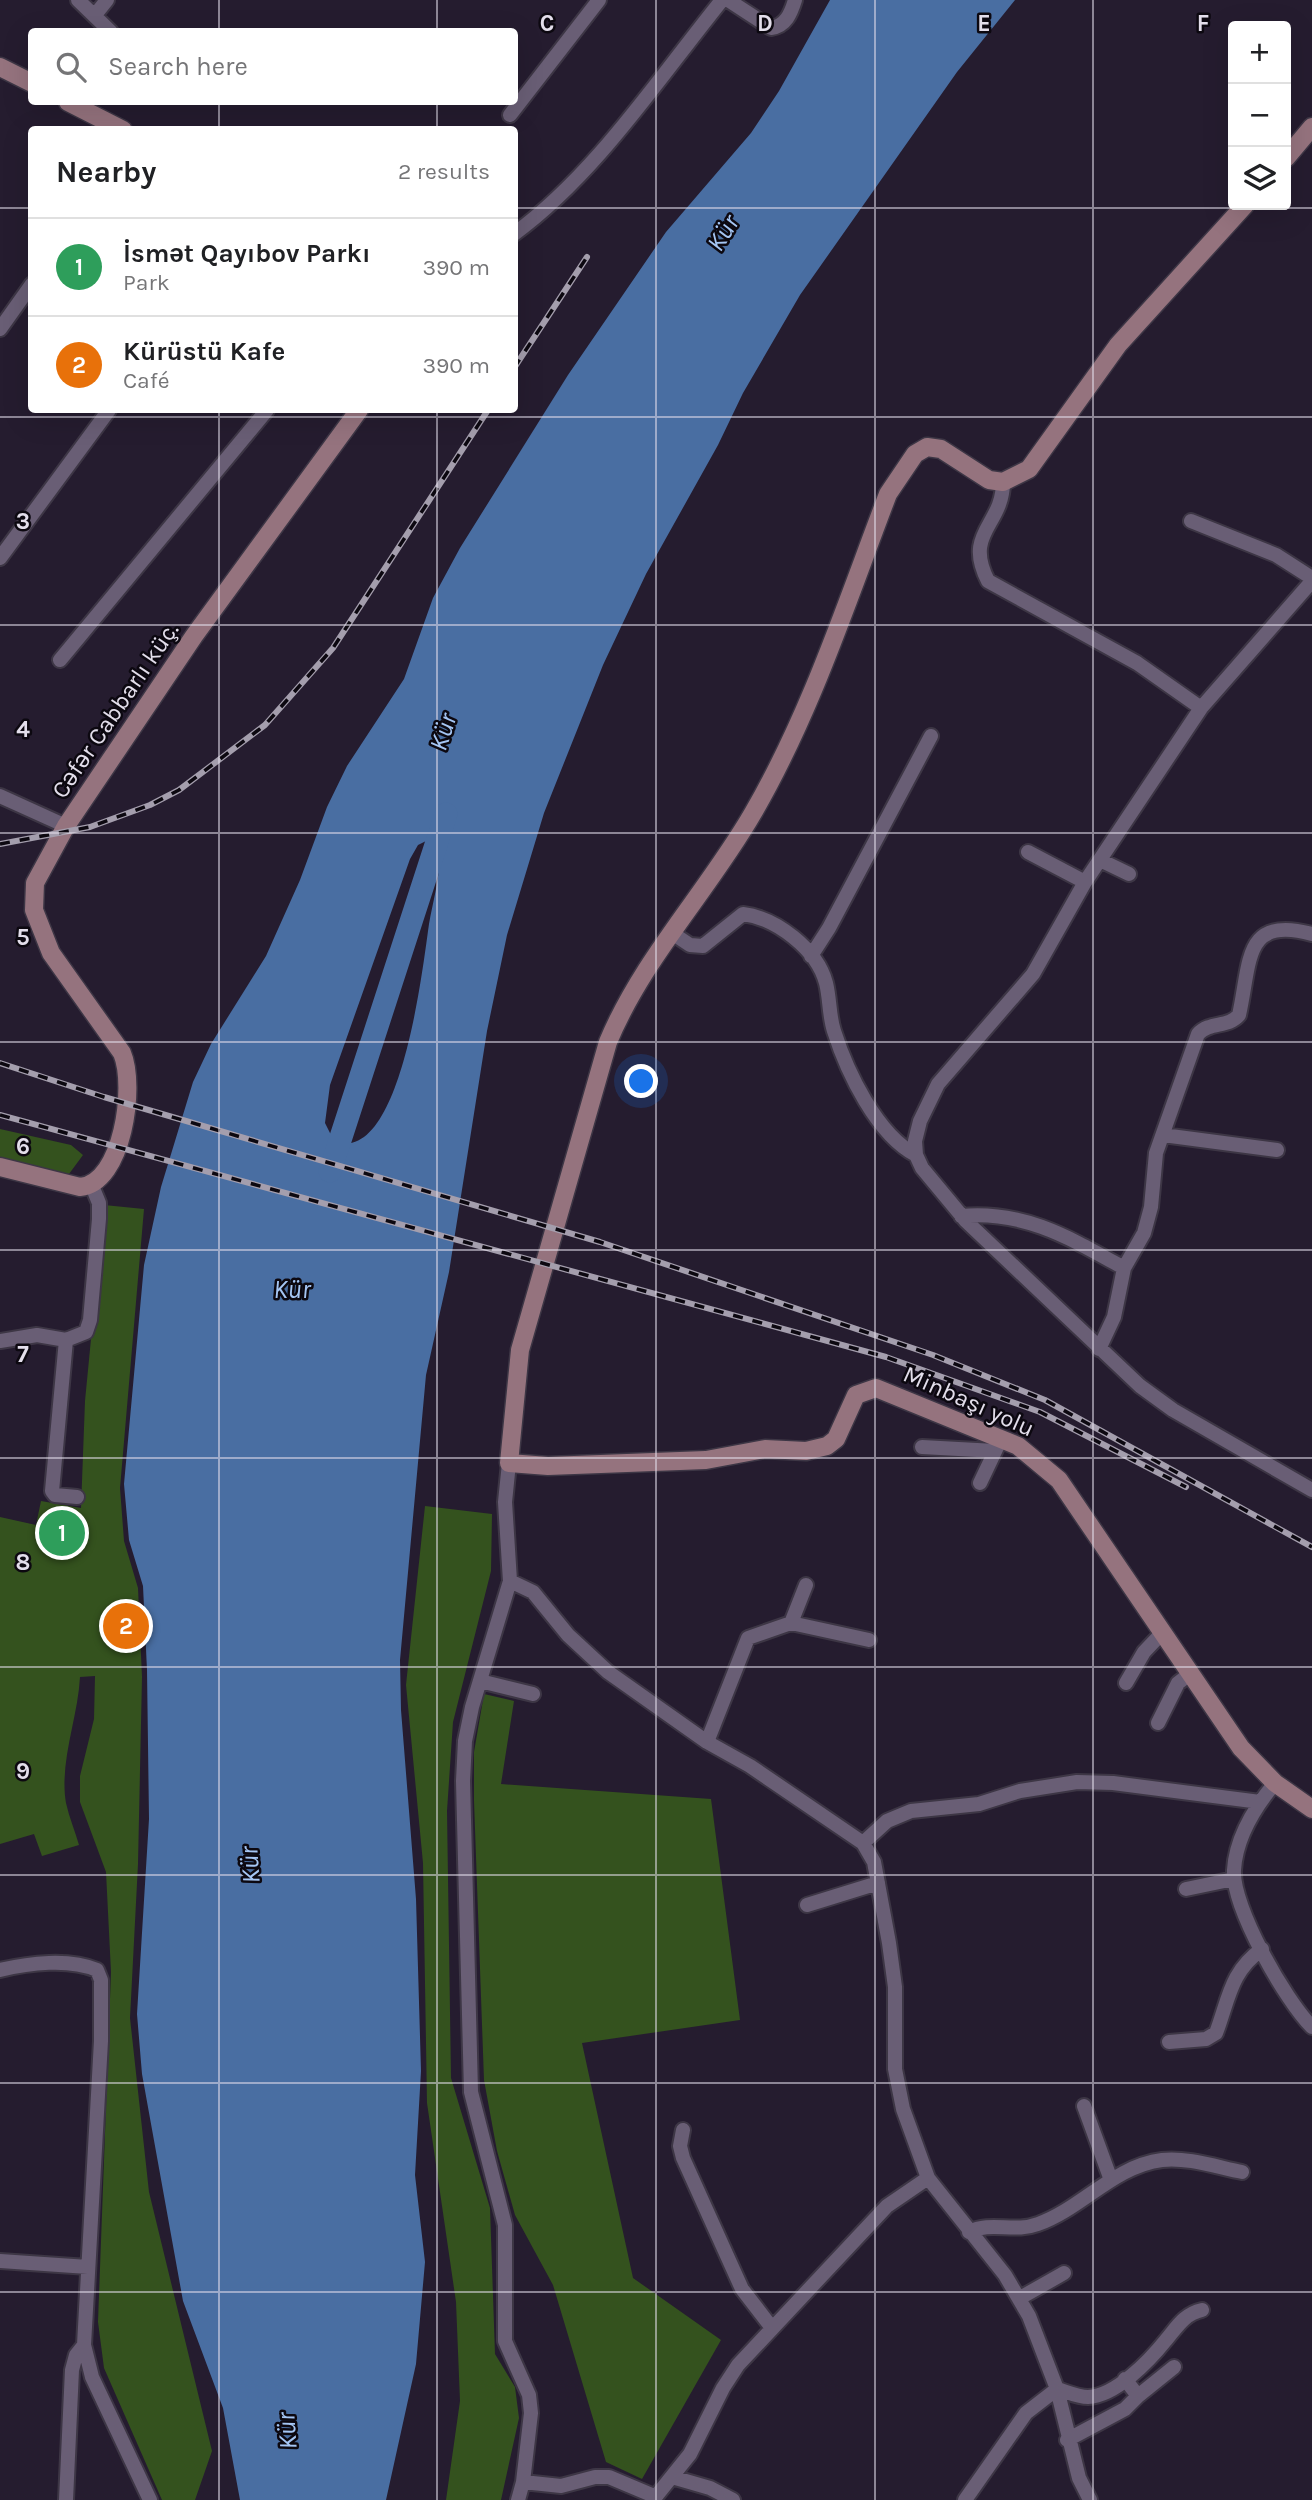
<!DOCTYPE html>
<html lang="en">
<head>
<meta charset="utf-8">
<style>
	:root { --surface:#fff; --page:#f2f2f2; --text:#202124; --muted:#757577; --line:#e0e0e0; --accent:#0f766e }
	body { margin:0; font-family:Karla,sans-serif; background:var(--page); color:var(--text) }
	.controls { position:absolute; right:21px; top:21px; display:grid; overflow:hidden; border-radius:7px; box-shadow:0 7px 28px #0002 }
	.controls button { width:63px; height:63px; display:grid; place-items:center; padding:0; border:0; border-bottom:2px solid var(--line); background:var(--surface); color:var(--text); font:35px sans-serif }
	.you { position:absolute; left:642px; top:1082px; width:24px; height:24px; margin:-18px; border:5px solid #fff; border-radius:50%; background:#1a73e8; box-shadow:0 0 0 10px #1a73e833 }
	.badge { display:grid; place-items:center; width:46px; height:46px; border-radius:50%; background:var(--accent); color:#fff; font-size:23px; font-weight:700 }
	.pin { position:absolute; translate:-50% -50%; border:4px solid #fff; box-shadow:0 2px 7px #0006 }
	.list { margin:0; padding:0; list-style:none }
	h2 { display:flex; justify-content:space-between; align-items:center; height:91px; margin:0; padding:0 28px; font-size:30px }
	h2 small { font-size:23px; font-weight:400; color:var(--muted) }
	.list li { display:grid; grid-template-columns:46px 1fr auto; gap:21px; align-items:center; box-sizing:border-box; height:98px; padding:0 28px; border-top:2px solid var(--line) }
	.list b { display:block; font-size:26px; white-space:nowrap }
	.list p { margin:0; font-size:23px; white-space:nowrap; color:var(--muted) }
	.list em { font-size:23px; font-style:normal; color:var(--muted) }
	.icon { flex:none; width:38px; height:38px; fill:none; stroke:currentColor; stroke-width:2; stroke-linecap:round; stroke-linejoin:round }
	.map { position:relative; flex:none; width:1312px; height:2500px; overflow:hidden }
	.search { position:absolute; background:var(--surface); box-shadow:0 7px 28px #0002; left:28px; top:28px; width:490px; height:77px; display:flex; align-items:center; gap:18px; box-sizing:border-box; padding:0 24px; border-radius:7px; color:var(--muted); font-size:26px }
	.panel { position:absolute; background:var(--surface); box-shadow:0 7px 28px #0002; left:28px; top:126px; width:490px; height:287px; border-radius:7px }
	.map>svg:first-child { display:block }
	.green { fill:#34521e }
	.water { fill:#496ea2; fill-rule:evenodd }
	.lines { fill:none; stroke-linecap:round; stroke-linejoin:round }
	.river { stroke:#496ea2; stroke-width:23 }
	.street-casing { stroke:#3d3645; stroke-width:18 }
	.secondary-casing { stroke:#3d3645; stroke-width:21 }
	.street { stroke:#695e75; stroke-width:14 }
	.secondary { stroke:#95737e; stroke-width:18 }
	.rail-casing { stroke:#a49ead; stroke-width:6 }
	.rail { stroke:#0c0810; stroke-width:3.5; stroke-dasharray:10; stroke-linecap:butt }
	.grid { fill:none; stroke:#e3deeb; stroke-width:2; stroke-opacity:0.55 }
	.labels { text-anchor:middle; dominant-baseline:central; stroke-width:5; stroke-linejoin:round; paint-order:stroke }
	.street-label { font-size:24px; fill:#e3deeb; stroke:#0c0810 }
	.water-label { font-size:26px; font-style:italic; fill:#a5c6f4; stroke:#0c0810 }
	.grid-label { font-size:23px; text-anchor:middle; font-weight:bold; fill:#e3deeb; stroke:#0c0810; stroke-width:5; stroke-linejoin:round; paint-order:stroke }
</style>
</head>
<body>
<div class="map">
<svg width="1312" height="2500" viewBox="0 0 1312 2500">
	<rect width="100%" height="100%" fill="#251c2f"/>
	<path class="green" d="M 0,1129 L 71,1145 L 83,1155 L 69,1174 L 0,1157 Z
		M 104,1205 L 144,1209 L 120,1488 L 124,1541 L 138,1588 L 142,1677 L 138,1864 L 130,2018 L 149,2192 L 212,2451 L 195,2500 L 162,2500 L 104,2368 L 98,2322 L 111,1972 L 106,1872 L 80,1802 L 80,1776 L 94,1719 L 95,1676 L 80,1677 C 78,1718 59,1762 66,1803 C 69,1817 75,1831 79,1845 L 42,1856 L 34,1834 L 0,1844 L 0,1517 L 36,1525 L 41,1501 L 81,1508 L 85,1401 Z
		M 425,1506 L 492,1514 L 491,1571 L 453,1722 L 447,1811 L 451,2078 L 490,2208 L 495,2354 L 515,2387 L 519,2418 L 501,2500 L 446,2500 L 460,2401 L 456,2302 L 427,2103 L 423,1863 L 406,1685 Z
		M 484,1694 L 514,1701 L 501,1784 L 711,1799 L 740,2020 L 582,2043 L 633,2278 L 721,2340 L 642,2479 L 606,2462 L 553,2285 L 515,2215 L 497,2151 L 484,2080 L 474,1801 L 474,1752 Z"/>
	<path class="water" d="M 830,0 L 1015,0 L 957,72 L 800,295 L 743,393 L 718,445 L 646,574 L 603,665 L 544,813 L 507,935 L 487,1031 L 449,1272 L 426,1375 L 400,1660 L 401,1710 L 416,1899 L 421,2071 L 415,2175 L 425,2262 L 416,2364 L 386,2500 L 240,2500 L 223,2408 L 183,2301 L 142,2074 L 137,2014 L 149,1819 L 147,1670 L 143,1586 L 129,1540 L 124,1484 L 144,1265 L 161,1187 L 193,1082 L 211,1044 L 266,956 L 300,880 L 327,807 L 347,766 L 404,679 L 433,598 L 460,548 L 568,375 L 666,232 L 751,133 L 779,91 ZM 428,840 L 438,844 C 443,869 433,900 429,924 C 423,965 401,1168 334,1141 L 325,1123 L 330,1085 L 410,859 L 418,845 Z"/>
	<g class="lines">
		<path class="river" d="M 330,1171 L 446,814"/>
		<defs>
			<path id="street" d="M 78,0 L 111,32
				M 728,0 L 771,28 C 786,26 791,13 795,0
				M 95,15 L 107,0
				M 510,115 L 599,0
				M 514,234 C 596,174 658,79 722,0
				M 0,329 L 32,284
				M 1003,482 C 1003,526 963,532 988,581 L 1137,663 L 1201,708
				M 1191,521 L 1276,555 L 1312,578
				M 0,558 L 109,410
				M 1312,581 L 1201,708 L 1085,882 L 1033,974 L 938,1084 L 920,1121 L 915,1141 L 916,1155 L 922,1168 L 966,1221 L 1140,1386 L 1173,1410 L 1312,1490
				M 60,660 L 267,410
				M 0,796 L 66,826
				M 1028,852 L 1085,882
				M 1100,860 L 1129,874
				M 672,933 L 690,945 L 703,946 L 743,914 C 776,918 817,949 826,983 C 830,999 829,1016 834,1031 C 847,1072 877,1135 916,1155
				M 811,956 L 829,928 L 931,736
				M 1163,1135 L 1277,1150
				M 961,1216 C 1024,1210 1070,1238 1124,1268
				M 0,1341 L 37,1335 L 66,1340
				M 1099,1349 L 1114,1317 L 1124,1268 L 1144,1233 L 1151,1207 L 1156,1153 L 1198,1034 C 1210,1021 1228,1028 1239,1015 C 1251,962 1243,915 1312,934
				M 922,1447 L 995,1451
				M 509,1463 L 505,1502 L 510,1581 L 472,1707 L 465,1741 L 463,1781 L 471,2092 L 505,2225 L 505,2341 L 529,2395 L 531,2413 L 523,2482 L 518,2500
				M 980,1483 L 999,1443
				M 77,1497 L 55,1495 L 52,1491 L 66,1340 L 86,1332 L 90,1320 L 99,1219 L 99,1203 L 92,1186
				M 510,1581 L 533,1592 L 568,1635 L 608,1672 L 707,1742 L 750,1766 L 863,1843 L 874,1862 L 889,1943 L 895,1987 L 895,2069 L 903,2109 L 928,2178 L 1005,2275 L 1029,2316 L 1057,2389 L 1079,2478 L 1090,2500
				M 791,1623 L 806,1585
				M 480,1681 L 533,1694
				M 1126,1683 L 1144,1652 L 1163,1632
				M 1158,1723 L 1178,1683 L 1191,1673
				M 707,1742 L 748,1638 L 791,1623 L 869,1640
				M 1275,1783 C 1255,1807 1236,1837 1234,1870 C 1232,1907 1285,2000 1312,2027
				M 863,1843 L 887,1821 L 911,1811 L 979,1804 L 1020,1791 L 1077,1782 L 1113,1783 L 1260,1802
				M 1186,1889 L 1234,1879
				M 807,1905 L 878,1883
				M 0,1970 C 29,1963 69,1958 97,1970 L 101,1980 L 101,2041 L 84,2345 L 92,2377 L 150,2500
				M 1169,2042 L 1206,2039 L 1216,2033 C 1229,1999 1230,1972 1262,1949
				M 1084,2106 L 1111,2180
				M 683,2130 L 680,2146 L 683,2158 L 742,2289 L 772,2328
				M 969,2232 C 991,2221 1014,2233 1038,2224 C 1081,2209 1114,2166 1162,2160 C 1187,2157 1217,2167 1242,2172
				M 0,2261 L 88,2267
				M 1020,2298 L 1064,2273
				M 1138,2396 L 1174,2367
				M 1067,2440 L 1125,2409 L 1138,2396 L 1125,2379
				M 672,2477 L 710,2488 L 733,2500
				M 523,2482 L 561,2486 L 595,2477 L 609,2477 L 654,2496
				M 66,2500 L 72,2370 L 76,2355 L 84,2345
				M 653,2500 L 690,2454 L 723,2388 L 738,2365 L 887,2206 L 928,2178
				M 965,2500 L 1026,2413 L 1057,2389 C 1067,2392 1078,2397 1088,2397 C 1116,2396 1150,2360 1166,2340 C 1177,2327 1184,2314 1202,2310"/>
			<path id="secondary" d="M 0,67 L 32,83
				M 68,102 L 123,130
				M 1286,158 L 1312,127
				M 1245,205 L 1118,345 L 1029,469 L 1003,482 L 989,480 L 941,449 L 927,447 L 915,454 L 888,494 C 847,601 811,713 753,813 C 708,891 643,958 608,1042 L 520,1350 L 509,1463 L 548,1466 L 706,1460 L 765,1449 L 806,1451 L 827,1446 L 836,1439 L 856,1395 L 876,1388 L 1018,1446 L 1059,1480 L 1241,1748 L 1275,1783 L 1312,1809
				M 0,1167 L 80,1187 C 123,1183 136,1086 122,1053 L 51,953 L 34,910 L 35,883 L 66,826 L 194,636 L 359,410"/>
		</defs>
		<use href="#street" class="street-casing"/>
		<use href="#secondary" class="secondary-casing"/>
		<use href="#street" class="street"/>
		<use href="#secondary" class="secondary"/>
		<defs>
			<path id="rail" d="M 514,368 L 587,257
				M 0,844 L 90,827 L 150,805 L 179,790 L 265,725 L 333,648 L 488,410
				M 0,1063 L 104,1097 L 600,1242 L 933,1355 L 1045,1400 L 1312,1547
				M 0,1115 L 886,1357 L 1040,1412 L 1186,1487"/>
		</defs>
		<use href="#rail" class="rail-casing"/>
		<use href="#rail" class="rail"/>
	</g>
	<path class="grid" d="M 219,0 L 219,32M 437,0 L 437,32M 656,0 L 656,2500M 875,0 L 875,2500M 1093,0 L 1093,2500M 219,102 L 219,130M 437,102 L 437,130M 0,208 L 32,208M 514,208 L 1312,208M 219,410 L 219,2500M 437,410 L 437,2500M 0,417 L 1312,417M 0,625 L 1312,625M 0,833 L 1312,833M 0,1042 L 1312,1042M 0,1250 L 1312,1250M 0,1458 L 1312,1458M 0,1667 L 1312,1667M 0,1875 L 1312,1875M 0,2083 L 1312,2083M 0,2292 L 1312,2292"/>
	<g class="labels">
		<g class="street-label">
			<text transform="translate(115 710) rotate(-56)">Cəfər Cabbarlı küç.</text>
			<text transform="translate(969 1401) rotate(24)">Minbaşı yolu</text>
		</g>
		<g class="water-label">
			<text transform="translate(723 233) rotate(-58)">Kür</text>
			<text transform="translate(443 732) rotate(-72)">Kür</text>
			<text x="292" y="1289">Kür</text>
			<text transform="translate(250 1865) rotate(-94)">Kür</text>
			<text transform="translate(287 2431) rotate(-94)">Kür</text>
		</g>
	</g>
	<g class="grid-label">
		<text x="547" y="31">C</text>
		<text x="765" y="31">D</text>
		<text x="984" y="31">E</text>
		<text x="1203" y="31">F</text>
		<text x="23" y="529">3</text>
		<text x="23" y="737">4</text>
		<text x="23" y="945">5</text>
		<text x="23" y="1154">6</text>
		<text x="23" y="1362">7</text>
		<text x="23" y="1570">8</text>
		<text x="23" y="1779">9</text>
	</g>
</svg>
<div class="controls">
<button>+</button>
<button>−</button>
<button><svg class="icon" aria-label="layers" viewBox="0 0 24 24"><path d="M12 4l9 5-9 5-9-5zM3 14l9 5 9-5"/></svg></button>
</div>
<div class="you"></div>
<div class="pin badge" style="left:62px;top:1533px;background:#2e9e5b">1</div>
<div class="pin badge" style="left:126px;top:1626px;background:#e8710a">2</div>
<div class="search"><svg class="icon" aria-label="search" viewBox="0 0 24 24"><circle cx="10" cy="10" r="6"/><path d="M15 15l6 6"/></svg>Search here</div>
<section class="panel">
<h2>Nearby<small>2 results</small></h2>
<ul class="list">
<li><span class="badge" style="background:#2e9e5b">1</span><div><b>İsmət Qayıbov Parkı</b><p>Park</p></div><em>390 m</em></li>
<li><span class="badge" style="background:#e8710a">2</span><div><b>Kürüstü Kafe</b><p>Café</p></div><em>390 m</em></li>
</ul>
</section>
</div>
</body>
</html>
